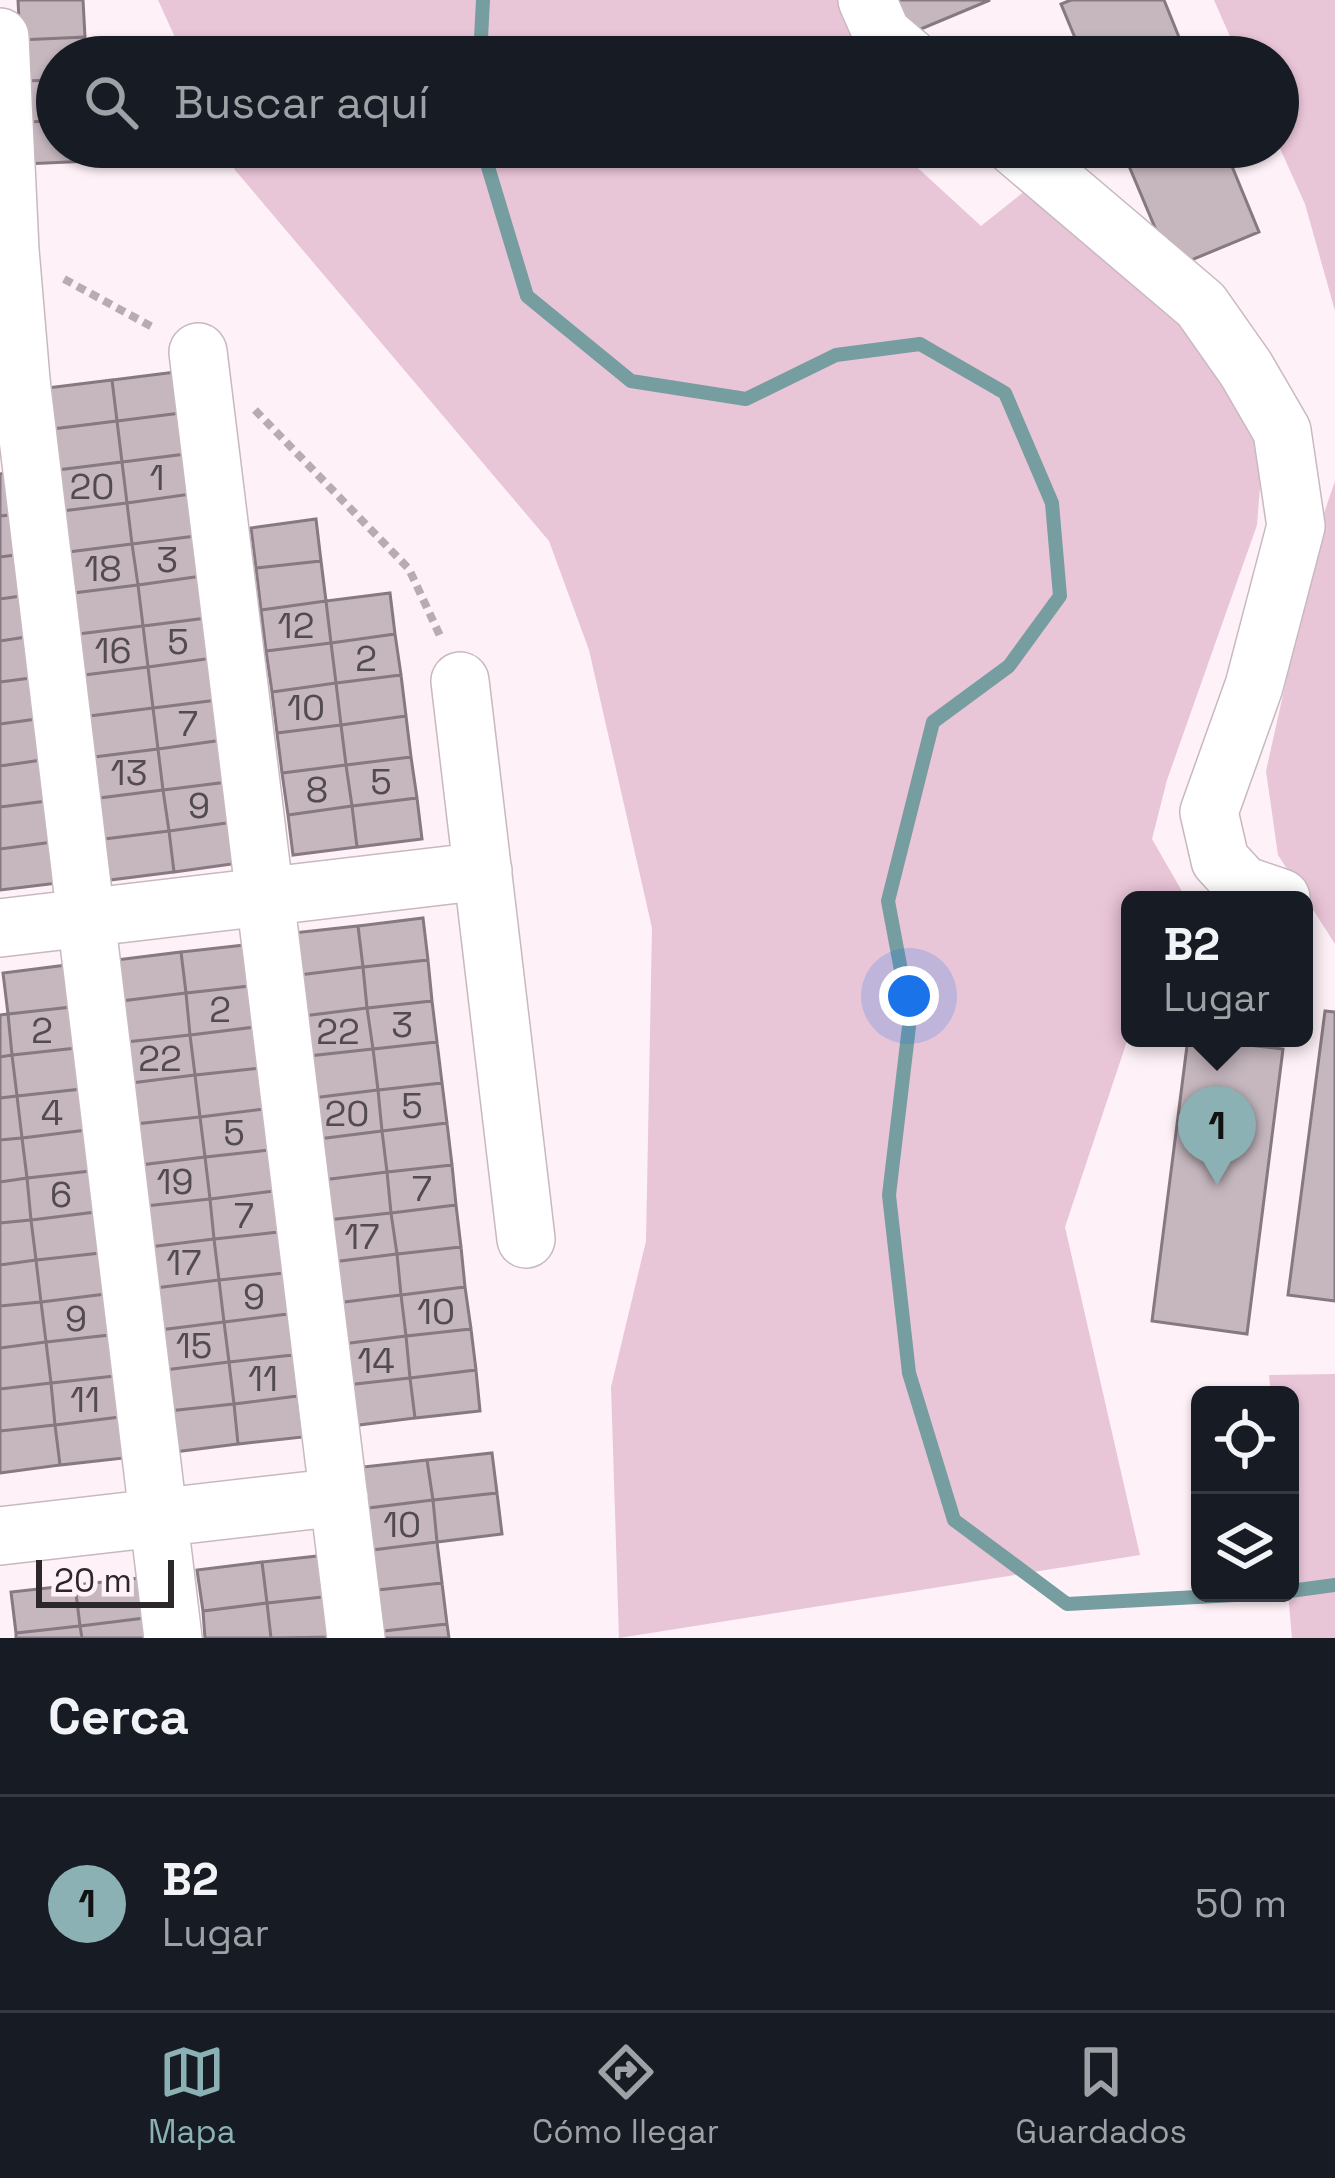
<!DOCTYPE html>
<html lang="es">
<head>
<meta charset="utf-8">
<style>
	:root { --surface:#171b24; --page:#20242c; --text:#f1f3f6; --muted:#9ea1a6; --line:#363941; --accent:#8cb1b4 }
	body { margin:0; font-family:"Space Grotesk",sans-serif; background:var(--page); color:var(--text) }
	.controls { position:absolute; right:36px; bottom:36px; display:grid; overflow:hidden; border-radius:18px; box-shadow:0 3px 9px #0004 }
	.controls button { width:108px; height:108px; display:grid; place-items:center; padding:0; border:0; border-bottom:3px solid var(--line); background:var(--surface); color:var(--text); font:60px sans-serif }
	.scale { position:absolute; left:36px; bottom:30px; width:138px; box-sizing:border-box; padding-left:12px; border:6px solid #2c272a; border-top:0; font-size:33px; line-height:42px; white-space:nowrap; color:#2c272a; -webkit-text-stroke:9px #fef1f7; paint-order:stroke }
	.you { position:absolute; left:909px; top:996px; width:42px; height:42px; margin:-30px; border:9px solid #fff; border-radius:50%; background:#1a73e8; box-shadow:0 0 0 18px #1a73e833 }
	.badge { display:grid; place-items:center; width:78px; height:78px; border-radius:50%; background:var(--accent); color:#111; font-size:39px; font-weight:700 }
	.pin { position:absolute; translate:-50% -99px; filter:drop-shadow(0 3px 6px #0008) }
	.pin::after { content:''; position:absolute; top:63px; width:42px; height:36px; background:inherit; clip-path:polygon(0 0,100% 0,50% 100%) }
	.popup { position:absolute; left:1121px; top:891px; width:192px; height:156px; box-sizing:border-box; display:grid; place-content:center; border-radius:18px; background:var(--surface); filter:drop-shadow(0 3px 9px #0005); font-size:39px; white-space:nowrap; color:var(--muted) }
	.popup b { font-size:45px; color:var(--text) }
	.popup::after { content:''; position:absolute; left:50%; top:100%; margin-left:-24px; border:24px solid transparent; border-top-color:var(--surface) }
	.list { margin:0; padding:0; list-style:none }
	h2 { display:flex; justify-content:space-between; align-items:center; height:156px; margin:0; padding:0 48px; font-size:51px }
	h2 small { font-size:39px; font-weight:400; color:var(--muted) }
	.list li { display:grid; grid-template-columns:78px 1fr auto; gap:36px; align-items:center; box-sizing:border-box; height:216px; padding:0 48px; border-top:3px solid var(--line) }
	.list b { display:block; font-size:45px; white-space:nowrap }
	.list p { margin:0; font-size:39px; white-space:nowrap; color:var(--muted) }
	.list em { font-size:39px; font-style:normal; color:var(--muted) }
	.icon { flex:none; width:66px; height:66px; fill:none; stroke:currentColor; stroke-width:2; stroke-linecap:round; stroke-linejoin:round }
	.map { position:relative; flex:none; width:1335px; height:1638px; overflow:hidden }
	.search { position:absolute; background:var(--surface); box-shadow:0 3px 9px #0004; left:36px; right:36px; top:36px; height:132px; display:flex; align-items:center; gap:30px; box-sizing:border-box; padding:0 42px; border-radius:66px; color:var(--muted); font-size:45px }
	.sheet { height:372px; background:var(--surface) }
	nav { display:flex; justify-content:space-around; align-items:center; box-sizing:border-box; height:168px; border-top:3px solid var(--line); background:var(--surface); font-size:33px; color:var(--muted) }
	nav a { display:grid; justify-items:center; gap:6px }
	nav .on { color:var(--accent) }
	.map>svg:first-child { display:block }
	.green { fill:#e9c5d8 }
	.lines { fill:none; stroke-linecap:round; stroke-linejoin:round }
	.stream { stroke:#769d9f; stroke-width:14 }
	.building { fill:#c6b7bf; stroke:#877981; stroke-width:3 }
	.minor-casing { stroke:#c8b9c1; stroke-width:60 }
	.path { stroke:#b6acb1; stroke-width:8; stroke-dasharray:9 6; stroke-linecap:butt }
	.minor { stroke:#fff; stroke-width:57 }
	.labels { text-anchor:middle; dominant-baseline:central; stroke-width:10; stroke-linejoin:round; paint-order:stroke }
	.number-label { font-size:36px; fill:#524b4f }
</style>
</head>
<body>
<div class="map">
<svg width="1335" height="1638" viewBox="0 0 1335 1638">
	<rect width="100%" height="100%" fill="#fef1f7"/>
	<path class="green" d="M 158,0 L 839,0 L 864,50 L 857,57 L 184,57 Z
		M 1214,0 L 1335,0 L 1335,311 L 1305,204 L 1278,144 L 1278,57 L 1239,57 Z
		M 225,147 L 895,147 L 981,226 L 1031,186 L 1184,324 L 1264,436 L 1257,525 L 1167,780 L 1152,839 L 1187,900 L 1130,900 L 1130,1032 L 1065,1227 L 1140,1555 L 619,1638 L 611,1387 L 646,1241 L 652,928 L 589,650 L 549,541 L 235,170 Z
		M 1335,481 L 1335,944 L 1278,855 L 1266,771 L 1323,516 Z
		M 1335,1374 L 1335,1638 L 1292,1638 L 1288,1593 L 1290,1395 L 1271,1395 L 1269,1375 Z"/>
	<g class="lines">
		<path class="stream" d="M 480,57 L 483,0
			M 482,147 L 527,296 L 631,381 L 746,399 L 836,355 L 920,344 L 1005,393 L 1052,503 L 1060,596 L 1009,666 L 933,722 L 888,901 L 910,1018 L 889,1195 L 909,1373 L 954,1520 L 1067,1604 L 1272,1593
			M 1290,1591 L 1335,1585"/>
	</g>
	<path class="building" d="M 18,0 L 83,0 L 85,37 L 20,40 Z
		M 894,0 L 990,0 L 909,34 Z
		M 1071,0 L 1164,0 L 1187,57 L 1083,57 L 1061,4 Z
		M 85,37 L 86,57 L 57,57 L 57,80 L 22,81 L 20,40 Z
		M 57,80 L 57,121 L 24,122 L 22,81 Z
		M 57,121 L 57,147 L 90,147 L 90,161 L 25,164 L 24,122 Z
		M 1121,147 L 1224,147 L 1259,232 L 1172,268 Z
		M 176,372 L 181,413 L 117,421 L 112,380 Z
		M 112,380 L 117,421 L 52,429 L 47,388 Z
		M 181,413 L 186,454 L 122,462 L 117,421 Z
		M 117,421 L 122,462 L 57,470 L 52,429 Z
		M 186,454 L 191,494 L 127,503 L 122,462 Z
		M 122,462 L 127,503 L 62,511 L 57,470 Z
		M 5,473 L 10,515 L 0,516 L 0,474 Z
		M 191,494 L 196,536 L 132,544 L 127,503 Z
		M 127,503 L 132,544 L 68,552 L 62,511 Z
		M 10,515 L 15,555 L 0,557 L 0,516 Z
		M 316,519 L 321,561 L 256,568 L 251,528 Z
		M 196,536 L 202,576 L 138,585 L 132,544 Z
		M 132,544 L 138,585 L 73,593 L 68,552 Z
		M 15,555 L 21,596 L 0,599 L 0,557 Z
		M 321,561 L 326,601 L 261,610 L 256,568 Z
		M 202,576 L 207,618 L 143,626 L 138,585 Z
		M 138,585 L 143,626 L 78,634 L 73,593 Z
		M 390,593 L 395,634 L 331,643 L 326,601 Z
		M 21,596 L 26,637 L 0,641 L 0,599 Z
		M 326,601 L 331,643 L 266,651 L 261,610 Z
		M 207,618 L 213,658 L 148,667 L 143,626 Z
		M 143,626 L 148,667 L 84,675 L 78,634 Z
		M 395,634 L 401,675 L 336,683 L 331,643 Z
		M 26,637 L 31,678 L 0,682 L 0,641 Z
		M 331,643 L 336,683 L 272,692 L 266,651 Z
		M 213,658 L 218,700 L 153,708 L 148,667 Z
		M 148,667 L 153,708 L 89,716 L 84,675 Z
		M 401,675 L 406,716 L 341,725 L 336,683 Z
		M 31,678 L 37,719 L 0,724 L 0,682 Z
		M 336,683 L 341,725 L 277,733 L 272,692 Z
		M 218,700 L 223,740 L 158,749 L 153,708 Z
		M 153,708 L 158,749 L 94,757 L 89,716 Z
		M 406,716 L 411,757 L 346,765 L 341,725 Z
		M 37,719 L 42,760 L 0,766 L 0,724 Z
		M 341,725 L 346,765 L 282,773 L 277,733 Z
		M 223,740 L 228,782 L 163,790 L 158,749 Z
		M 158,749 L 163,790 L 99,798 L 94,757 Z
		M 411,757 L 417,798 L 352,806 L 346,765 Z
		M 42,760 L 47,801 L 0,807 L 0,766 Z
		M 346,765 L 352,806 L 288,815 L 282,773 Z
		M 228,782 L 234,822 L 169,831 L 163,790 Z
		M 163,790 L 169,831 L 104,839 L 99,798 Z
		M 417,798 L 422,839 L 357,847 L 352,806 Z
		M 47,801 L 53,842 L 0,849 L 0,807 Z
		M 352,806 L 357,847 L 293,855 L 288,815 Z
		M 234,822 L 239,863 L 174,872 L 169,831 Z
		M 169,831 L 174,872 L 110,880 L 104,839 Z
		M 53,842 L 58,883 L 0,890 L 0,849 Z
		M 423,918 L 428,960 L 363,967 L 358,926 Z
		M 358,926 L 363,967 L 299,975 L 293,933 Z
		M 245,945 L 250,986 L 186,993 L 181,952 Z
		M 181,952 L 186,993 L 121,1001 L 116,960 Z
		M 428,960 L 432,1001 L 367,1008 L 363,967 Z
		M 67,965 L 72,1007 L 8,1014 L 3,973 Z
		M 363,967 L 367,1008 L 303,1016 L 299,975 Z
		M 250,986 L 255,1027 L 190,1035 L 186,993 Z
		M 186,993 L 190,1035 L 126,1042 L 121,1001 Z
		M 432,1001 L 437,1042 L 373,1049 L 367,1008 Z
		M 72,1007 L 77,1048 L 12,1055 L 8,1014 Z
		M 367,1008 L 373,1049 L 308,1056 L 303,1016 Z
		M 1325,1011 L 1335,1012 L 1335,1301 L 1288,1295 Z
		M 8,1014 L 12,1055 L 0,1057 L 0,1015 Z
		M 255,1027 L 260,1068 L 195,1075 L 190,1035 Z
		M 190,1035 L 195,1075 L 131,1083 L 126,1042 Z
		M 1188,1038 L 1283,1049 L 1247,1334 L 1152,1321 Z
		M 437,1042 L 442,1083 L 378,1090 L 373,1049 Z
		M 77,1048 L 82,1089 L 17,1096 L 12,1055 Z
		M 373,1049 L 378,1090 L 312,1098 L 308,1056 Z
		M 12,1055 L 17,1096 L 0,1098 L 0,1057 Z
		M 260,1068 L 264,1109 L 200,1117 L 195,1075 Z
		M 195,1075 L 200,1117 L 135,1124 L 131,1083 Z
		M 442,1083 L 447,1123 L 382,1131 L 378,1090 Z
		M 82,1089 L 87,1130 L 22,1138 L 17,1096 Z
		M 378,1090 L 382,1131 L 318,1139 L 312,1098 Z
		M 17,1096 L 22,1138 L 0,1140 L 0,1098 Z
		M 264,1109 L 269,1150 L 205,1157 L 200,1117 Z
		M 200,1117 L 205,1157 L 140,1165 L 135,1124 Z
		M 447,1123 L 452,1165 L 387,1172 L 382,1131 Z
		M 87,1130 L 91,1171 L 27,1178 L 22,1138 Z
		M 382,1131 L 387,1172 L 322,1180 L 318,1139 Z
		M 22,1138 L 27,1178 L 0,1182 L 0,1140 Z
		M 269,1150 L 274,1191 L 210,1199 L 205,1157 Z
		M 205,1157 L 210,1199 L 145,1206 L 140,1165 Z
		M 452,1165 L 456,1205 L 391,1213 L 387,1172 Z
		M 91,1171 L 96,1212 L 31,1220 L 27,1178 Z
		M 387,1172 L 391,1213 L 327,1220 L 322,1180 Z
		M 27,1178 L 31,1220 L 0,1223 L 0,1182 Z
		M 274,1191 L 279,1232 L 214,1239 L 210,1199 Z
		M 210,1199 L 214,1239 L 149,1247 L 145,1206 Z
		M 456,1205 L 461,1247 L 397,1254 L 391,1213 Z
		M 96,1212 L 101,1253 L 36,1260 L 31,1220 Z
		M 391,1213 L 397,1254 L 332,1262 L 327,1220 Z
		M 31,1220 L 36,1260 L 0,1265 L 0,1223 Z
		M 279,1232 L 284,1273 L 219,1280 L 214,1239 Z
		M 214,1239 L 219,1280 L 155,1288 L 149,1247 Z
		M 461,1247 L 465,1287 L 401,1295 L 397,1254 Z
		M 101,1253 L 106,1294 L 41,1302 L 36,1260 Z
		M 397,1254 L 401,1295 L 336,1303 L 332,1262 Z
		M 36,1260 L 41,1302 L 0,1306 L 0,1265 Z
		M 284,1273 L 288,1314 L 224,1322 L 219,1280 Z
		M 219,1280 L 224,1322 L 159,1330 L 155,1288 Z
		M 465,1287 L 471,1329 L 406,1336 L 401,1295 Z
		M 106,1294 L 110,1335 L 46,1342 L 41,1302 Z
		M 401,1295 L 406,1336 L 342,1344 L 336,1303 Z
		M 41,1302 L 46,1342 L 0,1348 L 0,1306 Z
		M 288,1314 L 293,1355 L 229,1362 L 224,1322 Z
		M 224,1322 L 229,1362 L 164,1370 L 159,1330 Z
		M 471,1329 L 476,1370 L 410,1378 L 406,1336 Z
		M 110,1335 L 115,1376 L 51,1383 L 46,1342 Z
		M 406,1336 L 410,1378 L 346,1385 L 342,1344 Z
		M 46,1342 L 51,1383 L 0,1389 L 0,1348 Z
		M 293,1355 L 298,1396 L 234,1404 L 229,1362 Z
		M 229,1362 L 234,1404 L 168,1411 L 164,1370 Z
		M 476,1370 L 480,1411 L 415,1418 L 410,1378 Z
		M 115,1376 L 120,1417 L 55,1425 L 51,1383 Z
		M 410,1378 L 415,1418 L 351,1426 L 346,1385 Z
		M 51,1383 L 55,1425 L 0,1431 L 0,1389 Z
		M 298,1396 L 303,1437 L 238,1444 L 234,1404 Z
		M 234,1404 L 238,1444 L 174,1452 L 168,1411 Z
		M 120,1417 L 124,1458 L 60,1465 L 55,1425 Z
		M 55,1425 L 60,1465 L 0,1473 L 0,1431 Z
		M 492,1453 L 497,1493 L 433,1500 L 427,1460 Z
		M 427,1460 L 433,1500 L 368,1508 L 363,1467 Z
		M 497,1493 L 502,1534 L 437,1542 L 433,1500 Z
		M 433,1500 L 437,1542 L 372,1550 L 368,1508 Z
		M 437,1542 L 442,1583 L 377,1590 L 372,1550 Z
		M 327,1555 L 332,1596 L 267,1603 L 262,1562 Z
		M 262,1562 L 267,1603 L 203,1611 L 197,1570 Z
		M 140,1578 L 145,1618 L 80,1626 L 75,1585 Z
		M 442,1583 L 447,1624 L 383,1631 L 377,1590 Z
		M 75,1585 L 80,1626 L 16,1633 L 11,1592 Z
		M 332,1596 L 336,1637 L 271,1638 L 267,1603 Z
		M 267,1603 L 271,1638 L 205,1638 L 203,1611 Z
		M 145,1618 L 147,1638 L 82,1638 L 80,1626 Z
		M 447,1624 L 449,1638 L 383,1638 L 383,1631 Z
		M 80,1626 L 82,1638 L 16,1638 L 16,1633 Z"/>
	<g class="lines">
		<defs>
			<path id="minor" d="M 867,0 L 882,34 L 909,57
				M 0,37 L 10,250 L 21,380 L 173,1638
				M 1015,147 L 1201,305 L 1246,369 L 1282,431 L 1296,526 L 1254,686 L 1209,812 L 1220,860 L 1243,885 L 1281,898
				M 198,352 L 356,1638
				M 460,681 L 526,1239
				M 0,928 L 483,871
				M 0,1536 L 339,1497"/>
		</defs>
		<use href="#minor" class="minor-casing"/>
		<path class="path" d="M 64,279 L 156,329
			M 255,410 L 409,569 L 441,638"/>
		<use href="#minor" class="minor"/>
	</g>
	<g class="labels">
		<g class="number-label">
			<text x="157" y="478">1</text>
			<text x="92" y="487">20</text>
			<text x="167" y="560">3</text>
			<text x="103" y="569">18</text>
			<text x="296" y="626">12</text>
			<text x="178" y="642">5</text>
			<text x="113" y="651">16</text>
			<text x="366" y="659">2</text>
			<text x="306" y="708">10</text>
			<text x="188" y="724">7</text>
			<text x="129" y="773">13</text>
			<text x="381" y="782">5</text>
			<text x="317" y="790">8</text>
			<text x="199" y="806">9</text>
			<text x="220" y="1010">2</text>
			<text x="402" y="1025">3</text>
			<text x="42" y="1031">2</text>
			<text x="338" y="1032">22</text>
			<text x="160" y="1059">22</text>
			<text x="412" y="1106">5</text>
			<text x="52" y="1113">4</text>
			<text x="347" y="1114">20</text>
			<text x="234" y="1133">5</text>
			<text x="175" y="1182">19</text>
			<text x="422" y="1189">7</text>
			<text x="61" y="1195">6</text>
			<text x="244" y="1216">7</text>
			<text x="362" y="1237">17</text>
			<text x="184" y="1263">17</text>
			<text x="254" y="1297">9</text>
			<text x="436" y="1312">10</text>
			<text x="76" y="1319">9</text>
			<text x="194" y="1346">15</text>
			<text x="376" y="1361">14</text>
			<text x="263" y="1379">11</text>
			<text x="85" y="1400">11</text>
			<text x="402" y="1525">10</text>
		</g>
	</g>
</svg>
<div class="controls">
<button><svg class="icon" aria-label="locate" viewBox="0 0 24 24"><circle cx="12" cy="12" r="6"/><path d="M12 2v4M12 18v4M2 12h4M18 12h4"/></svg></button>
<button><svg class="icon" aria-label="layers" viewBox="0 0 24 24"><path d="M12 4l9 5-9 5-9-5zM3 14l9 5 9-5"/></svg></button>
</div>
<div class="scale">20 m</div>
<div class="you"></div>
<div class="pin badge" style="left:1217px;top:1185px">1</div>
<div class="popup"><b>B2</b>Lugar</div>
<div class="search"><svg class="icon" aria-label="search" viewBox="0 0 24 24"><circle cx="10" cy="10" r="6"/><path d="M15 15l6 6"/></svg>Buscar aquí</div>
</div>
<section class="sheet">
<h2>Cerca<small></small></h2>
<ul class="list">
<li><span class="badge">1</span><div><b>B2</b><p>Lugar</p></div><em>50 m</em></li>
</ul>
</section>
<nav>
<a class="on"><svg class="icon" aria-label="map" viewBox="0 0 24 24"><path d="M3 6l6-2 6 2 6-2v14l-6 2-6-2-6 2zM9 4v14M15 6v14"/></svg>Mapa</a>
<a><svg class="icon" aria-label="directions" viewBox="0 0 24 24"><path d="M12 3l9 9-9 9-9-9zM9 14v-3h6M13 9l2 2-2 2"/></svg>Cómo llegar</a>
<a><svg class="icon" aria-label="saved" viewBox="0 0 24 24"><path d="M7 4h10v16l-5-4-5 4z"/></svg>Guardados</a>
</nav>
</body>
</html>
